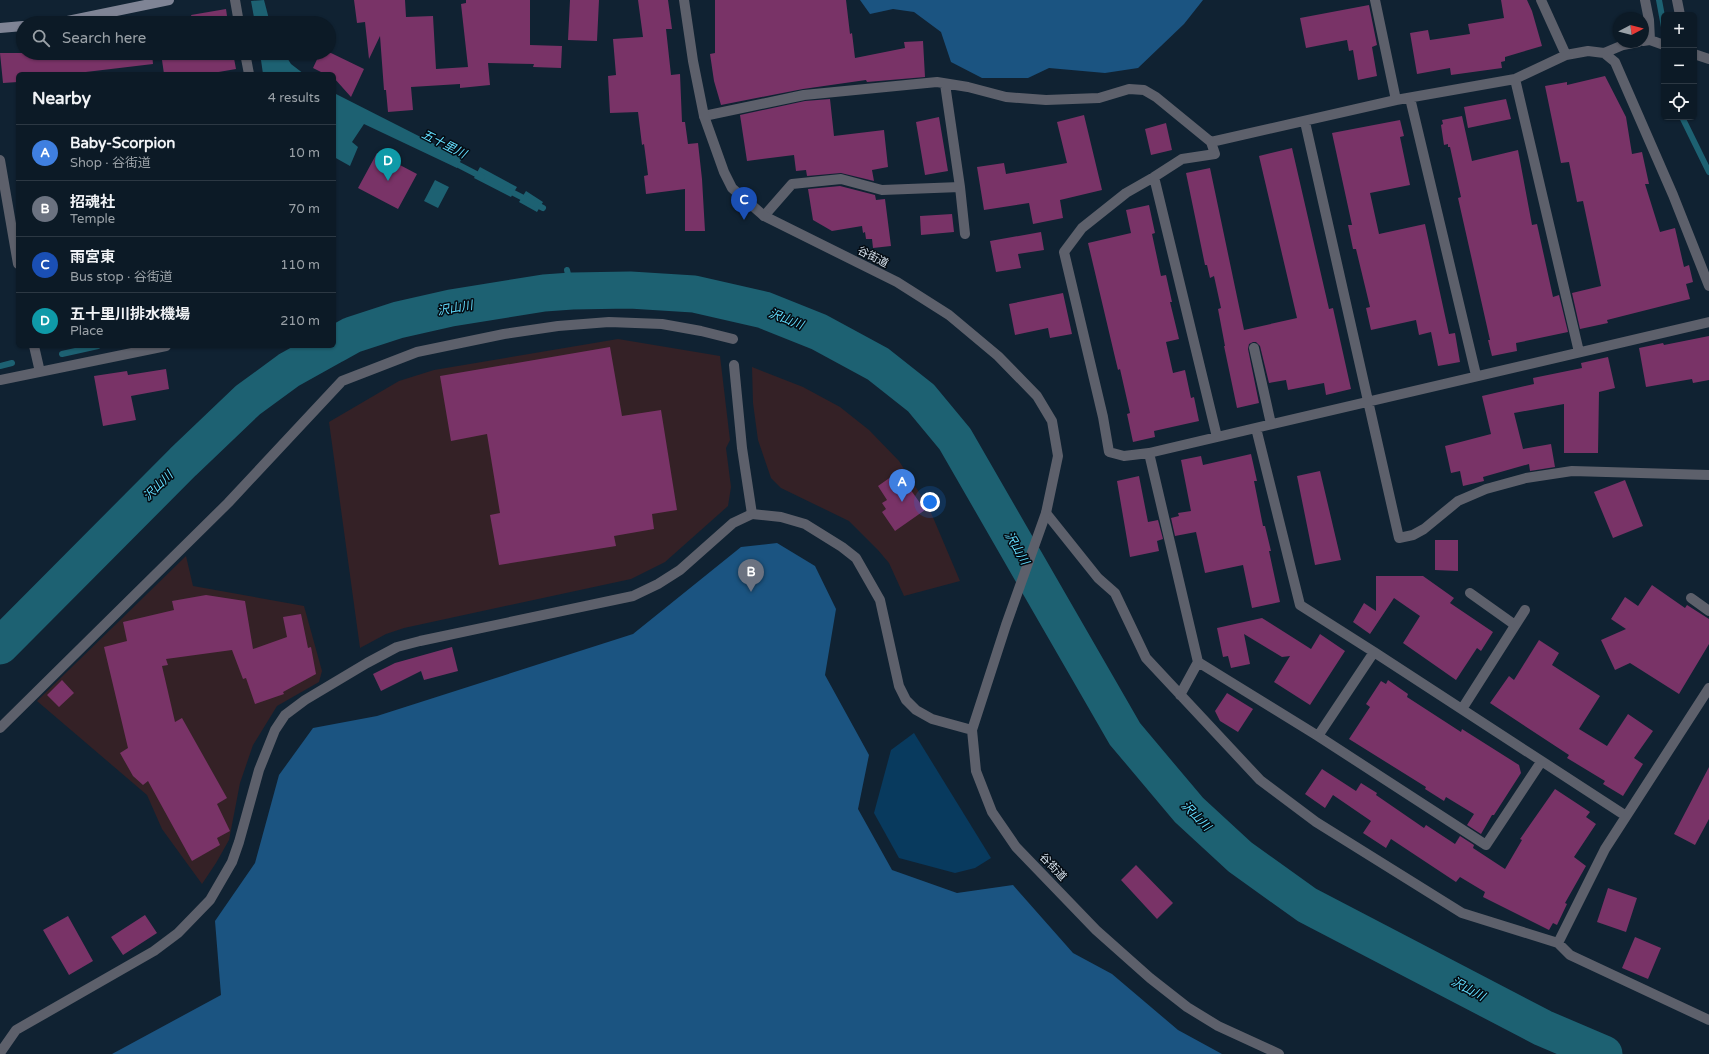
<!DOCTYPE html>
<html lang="en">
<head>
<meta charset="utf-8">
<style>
	:root { --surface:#0c1a26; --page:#1a2732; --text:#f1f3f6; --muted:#9aa1a7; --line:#2c3843; --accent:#6dc2f3 }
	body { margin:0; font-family:"Varela Round","Noto Sans JP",sans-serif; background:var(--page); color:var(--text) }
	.controls { position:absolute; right:12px; top:12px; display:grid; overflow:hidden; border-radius:6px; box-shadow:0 1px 3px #0004 }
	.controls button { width:36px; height:36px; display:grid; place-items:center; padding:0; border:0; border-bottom:1px solid var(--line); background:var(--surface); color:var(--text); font:20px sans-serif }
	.compass { position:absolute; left:1613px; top:12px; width:36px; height:36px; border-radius:50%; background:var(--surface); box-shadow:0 1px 3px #0004; rotate:83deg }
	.you { position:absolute; left:930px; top:502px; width:14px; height:14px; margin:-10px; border:3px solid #fff; border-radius:50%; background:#1a73e8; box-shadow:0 0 0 6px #1a73e833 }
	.badge { display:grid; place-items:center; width:26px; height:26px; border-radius:50%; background:var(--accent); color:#fff; font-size:13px; font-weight:700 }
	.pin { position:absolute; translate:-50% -33px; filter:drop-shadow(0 1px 2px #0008) }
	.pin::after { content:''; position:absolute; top:21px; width:14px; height:12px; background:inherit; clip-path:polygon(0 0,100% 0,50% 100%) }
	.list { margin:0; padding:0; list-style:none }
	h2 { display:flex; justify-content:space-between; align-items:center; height:52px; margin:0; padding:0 16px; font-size:17px }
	h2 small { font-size:13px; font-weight:400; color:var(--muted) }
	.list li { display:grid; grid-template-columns:26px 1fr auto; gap:12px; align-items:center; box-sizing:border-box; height:56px; padding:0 16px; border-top:1px solid var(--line) }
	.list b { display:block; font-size:15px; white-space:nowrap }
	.list p { margin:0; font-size:13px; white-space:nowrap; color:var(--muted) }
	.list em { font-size:13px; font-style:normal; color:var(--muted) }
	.icon { flex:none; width:22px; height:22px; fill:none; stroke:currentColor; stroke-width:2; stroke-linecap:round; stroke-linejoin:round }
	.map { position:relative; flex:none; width:1709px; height:1054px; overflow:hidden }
	.search { position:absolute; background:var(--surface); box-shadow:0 1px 3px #0004; left:16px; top:16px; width:320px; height:44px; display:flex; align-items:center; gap:10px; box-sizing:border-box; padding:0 14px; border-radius:22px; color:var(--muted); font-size:15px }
	.panel { position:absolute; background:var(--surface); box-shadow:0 1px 3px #0004; left:16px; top:72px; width:320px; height:276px; border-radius:6px }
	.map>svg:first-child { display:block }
	.industrial { fill:#342126 }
	.green { fill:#083a5e }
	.forest { fill:#1b5481 }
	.water { fill:#1d6172 }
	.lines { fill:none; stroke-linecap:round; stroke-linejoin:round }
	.stream { stroke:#1d6172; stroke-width:6 }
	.river { stroke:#1d6172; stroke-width:37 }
	.building { fill:#793367 }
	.minor { stroke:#5d606b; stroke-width:10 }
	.tertiary { stroke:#5d606b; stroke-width:10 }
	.secondary { stroke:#7f8495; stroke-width:10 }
	.labels { text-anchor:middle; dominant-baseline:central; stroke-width:3; stroke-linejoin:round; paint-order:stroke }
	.street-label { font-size:11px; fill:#d8e3ee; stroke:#040b12 }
	.water-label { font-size:12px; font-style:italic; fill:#62deff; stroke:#040b12 }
</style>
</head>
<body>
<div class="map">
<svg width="1709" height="1054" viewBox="0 0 1709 1054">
	<rect width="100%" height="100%" fill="#102232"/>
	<path class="industrial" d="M 618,339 L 720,356 L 730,440 L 726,448 L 731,487 L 728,506 L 665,562 L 631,579 L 404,628 L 386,634 L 360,648 L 329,422 L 399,381 L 434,370 Z
		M 752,367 L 803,387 L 840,407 L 869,430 L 899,461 L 929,508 L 960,581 L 904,596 L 889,563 L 878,550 L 849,521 L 781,488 L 771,478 L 758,440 L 753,403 Z
		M 186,556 L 193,586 L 304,606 L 322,671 L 319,682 L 277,706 L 253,745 L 240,783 L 229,840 L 216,863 L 202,884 L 162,829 L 147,795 L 37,701 Z"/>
	<path class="green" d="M 914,733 L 991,858 L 975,868 L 955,873 L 899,858 L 874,813 L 891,750 Z"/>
	<path class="forest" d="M 860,0 L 1203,0 L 1184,24 L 1138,68 L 1105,73 L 1049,68 L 1028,78 L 982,78 L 951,62 L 941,32 L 914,12 L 893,9 L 870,14 Z
		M 777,543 L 815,566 L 836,609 L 825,675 L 869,755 L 858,809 L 892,870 L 957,893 L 1013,885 L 1073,953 L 1112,974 L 1178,1030 L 1222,1054 L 112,1054 L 221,995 L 215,921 L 255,863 L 279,775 L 313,728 L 377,716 L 633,634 L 741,547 Z"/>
	<path class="water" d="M 264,0 L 270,23 L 255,23 L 251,1 Z
		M 260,53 L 284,53 L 291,64 L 304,74 L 263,74 Z
		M 334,93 L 462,158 L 457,168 L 364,124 L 352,142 L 358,147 L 350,166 L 334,157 Z
		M 480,167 L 517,187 L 511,197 L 474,178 Z
		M 435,180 L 449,187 L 438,208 L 424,201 Z
		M 526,191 L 543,202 L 537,212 L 519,202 Z"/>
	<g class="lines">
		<path class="stream" d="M 1659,0 L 1664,27
			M 1682,117 L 1709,172
			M 453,162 L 482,177
			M 506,189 L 543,208
			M 567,270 L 572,291
			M 62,354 L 98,346
			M 0,366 L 12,363"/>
		<path class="river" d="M 334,345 L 352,335 L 398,320 L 451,308 L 544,293 L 572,291 L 630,290 L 694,294 L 764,310 L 819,332 L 878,364 L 921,398 L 955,439 L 1125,734 L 1189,810 L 1240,857 L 1307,905 L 1543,1028 L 1604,1054
			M 0,646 L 183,462 L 248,400 L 289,370 L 332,346"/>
	</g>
	<path class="building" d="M 354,0 L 405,0 L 406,17 L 433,16 L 436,69 L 468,67 L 461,4 L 466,3 L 466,0 L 530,0 L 530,45 L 562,46 L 561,68 L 533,67 L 534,64 L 488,63 L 490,85 L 460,88 L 460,84 L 411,87 L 413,110 L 388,112 L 386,90 L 384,90 L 380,36 L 369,59 L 365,22 L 357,23 Z
		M 570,0 L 599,0 L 597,41 L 568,40 Z
		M 638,0 L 668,0 L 672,29 L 666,29 L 671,75 L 680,74 L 682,122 L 685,122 L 688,144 L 698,143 L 702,179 L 705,231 L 685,231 L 685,189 L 646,194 L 644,176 L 648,175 L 644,144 L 642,145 L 638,112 L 610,113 L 608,76 L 616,75 L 613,39 L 643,37 Z
		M 715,0 L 846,0 L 850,34 L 852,33 L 855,58 L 905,48 L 904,42 L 923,41 L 925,77 L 867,82 L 866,80 L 803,89 L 721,105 L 714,81 L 710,54 L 715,53 Z
		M 1501,0 L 1527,0 L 1532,11 L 1542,46 L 1505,57 L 1505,61 L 1501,62 L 1502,68 L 1451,75 L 1450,68 L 1417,74 L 1410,33 L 1428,30 L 1430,40 L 1470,34 L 1468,24 L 1504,18 Z
		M 1369,5 L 1377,45 L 1372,47 L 1377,76 L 1358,80 L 1353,50 L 1349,51 L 1347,40 L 1306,48 L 1300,18 Z
		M 226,9 L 228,23 L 182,23 L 182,20 L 192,18 L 191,15 Z
		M 0,53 L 152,53 L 153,64 L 69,74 L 18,74 L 18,82 L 3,83 Z
		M 161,53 L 233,53 L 236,69 L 207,74 L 164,74 Z
		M 320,53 L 331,53 L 364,69 L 351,97 L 334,78 L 334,74 L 325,74 L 313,68 Z
		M 1605,76 L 1626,117 L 1632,154 L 1642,152 L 1649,184 L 1645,184 L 1660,232 L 1675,228 L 1684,267 L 1689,265 L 1693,282 L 1686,284 L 1690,299 L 1607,320 L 1608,323 L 1580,329 L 1572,293 L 1601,286 L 1583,201 L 1577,202 L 1569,162 L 1561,163 L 1545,86 L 1567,82 L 1567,85 Z
		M 830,99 L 834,136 L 884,130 L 888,167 L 872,170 L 874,181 L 841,173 L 807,176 L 806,170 L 796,171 L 794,155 L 747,161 L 740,115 L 805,101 Z
		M 1506,99 L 1511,119 L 1468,128 L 1464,107 Z
		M 1084,115 L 1102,190 L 1060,200 L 1063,218 L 1033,224 L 1029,203 L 984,210 L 977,167 L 1004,163 L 1006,174 L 1067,163 L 1057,122 Z
		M 1462,116 L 1472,161 L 1518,150 L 1532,225 L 1537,224 L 1553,297 L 1559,295 L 1568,332 L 1516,343 L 1517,351 L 1492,356 L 1488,340 L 1490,340 L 1458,198 L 1461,197 L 1450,147 L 1448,147 L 1448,144 L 1444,145 L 1441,125 L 1443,124 L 1442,120 Z
		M 939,117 L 948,171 L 925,175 L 916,122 Z
		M 1400,120 L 1404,136 L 1400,137 L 1410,185 L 1370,193 L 1379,234 L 1425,224 L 1449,334 L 1455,333 L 1460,362 L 1438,366 L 1431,332 L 1419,335 L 1416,320 L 1371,330 L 1366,308 L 1370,307 L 1356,249 L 1353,249 L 1348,225 L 1352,225 L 1332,133 Z
		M 1166,123 L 1172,150 L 1151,155 L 1145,129 Z
		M 1292,148 L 1329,309 L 1333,308 L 1351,389 L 1326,395 L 1324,383 L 1288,390 L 1286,380 L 1269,383 L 1260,346 L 1256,342 L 1253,342 L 1249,344 L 1248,349 L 1259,403 L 1237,408 L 1224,346 L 1225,346 L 1218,309 L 1221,308 L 1214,276 L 1210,278 L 1207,265 L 1205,265 L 1186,173 L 1210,168 L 1244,330 L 1297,318 L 1259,156 Z
		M 377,153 L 417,174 L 398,209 L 358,188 Z
		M 840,186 L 875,195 L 876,200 L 885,199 L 891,246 L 873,248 L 872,239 L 866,239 L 865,232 L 863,233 L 862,226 L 832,231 L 813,220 L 808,189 Z
		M 1149,205 L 1155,233 L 1152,234 L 1161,276 L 1166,275 L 1172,302 L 1170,302 L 1179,339 L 1166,342 L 1173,373 L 1185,370 L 1191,398 L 1194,397 L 1199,421 L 1154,431 L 1155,437 L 1133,442 L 1127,414 L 1130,413 L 1120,369 L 1118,370 L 1088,243 L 1131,233 L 1126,210 Z
		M 952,214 L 954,232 L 921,235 L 920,216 Z
		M 1041,232 L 1044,250 L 1018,254 L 1021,268 L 996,272 L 990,241 Z
		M 1063,293 L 1072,334 L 1050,338 L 1048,328 L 1015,335 L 1009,304 Z
		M 1709,336 L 1709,380 L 1693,383 L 1692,379 L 1646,387 L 1639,348 L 1663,343 L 1664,345 Z
		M 610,347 L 622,416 L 661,410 L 677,510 L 652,514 L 654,529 L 614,536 L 616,546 L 499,565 L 490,515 L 500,513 L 487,434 L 451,441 L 440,376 Z
		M 1608,357 L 1615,388 L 1599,392 L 1598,453 L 1564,453 L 1564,404 L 1514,413 L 1523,449 L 1551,444 L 1555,467 L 1530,471 L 1529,464 L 1483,477 L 1484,481 L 1463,486 L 1460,471 L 1451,473 L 1445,446 L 1491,434 L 1482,396 L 1534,384 L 1533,378 L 1582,368 L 1581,363 Z
		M 166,369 L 169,389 L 131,396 L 136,420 L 103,426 L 94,376 L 127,371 L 128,375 Z
		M 1251,454 L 1257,481 L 1254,481 L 1263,526 L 1265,526 L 1271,551 L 1269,551 L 1280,602 L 1252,608 L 1243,565 L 1205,573 L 1196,532 L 1175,536 L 1171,518 L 1179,516 L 1178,513 L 1191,511 L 1181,460 L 1201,456 L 1203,465 Z
		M 1320,471 L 1341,560 L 1315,565 L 1297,476 Z
		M 898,472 L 925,510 L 895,531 L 882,512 L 886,509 L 882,503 L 887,500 L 878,486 Z
		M 1139,476 L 1148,522 L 1158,520 L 1163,539 L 1157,541 L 1159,551 L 1130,557 L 1117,481 Z
		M 1625,480 L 1643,526 L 1613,538 L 1594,492 Z
		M 1435,540 L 1458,540 L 1458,571 L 1435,570 Z
		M 1376,576 L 1423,576 L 1454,598 L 1450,603 L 1493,632 L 1481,651 L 1477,648 L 1456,680 L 1403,643 L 1420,616 L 1394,598 L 1370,634 L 1353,622 L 1364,603 L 1376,611 Z
		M 1652,585 L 1685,608 L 1687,605 L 1709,619 L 1709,644 L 1679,694 L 1630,663 L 1615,670 L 1601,640 L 1626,629 L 1611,619 L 1625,597 L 1638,606 Z
		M 206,595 L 245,601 L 253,649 L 287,637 L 283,617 L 301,614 L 308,648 L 311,647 L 316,674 L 283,692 L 284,694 L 255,704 L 246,678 L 243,679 L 232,650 L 166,659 L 168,665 L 162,666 L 175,722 L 182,718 L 227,798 L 217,804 L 230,831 L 217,838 L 220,845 L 192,861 L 148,781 L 143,785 L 133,776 L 120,753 L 128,748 L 104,647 L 127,641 L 123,622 L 174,610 L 172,601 Z
		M 1262,618 L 1311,649 L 1320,634 L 1345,651 L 1310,705 L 1274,682 L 1290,656 L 1282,657 L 1244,634 L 1250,664 L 1231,668 L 1228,656 L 1223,657 L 1217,628 Z
		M 1539,640 L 1559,653 L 1552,665 L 1600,696 L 1579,729 L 1607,746 L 1628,714 L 1653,731 L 1634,758 L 1643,764 L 1623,796 L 1603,784 L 1605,781 L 1567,758 L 1569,755 L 1490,703 L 1509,676 L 1514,680 Z
		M 452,647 L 458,671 L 424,680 L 421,671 L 381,691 L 373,674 L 395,663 Z
		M 62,680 L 74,693 L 59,707 L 47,695 Z
		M 1388,680 L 1408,694 L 1407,697 L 1461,732 L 1462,729 L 1519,765 L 1521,773 L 1494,815 L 1492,815 L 1481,834 L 1467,825 L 1474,814 L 1446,797 L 1444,801 L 1425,789 L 1426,787 L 1349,739 L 1370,707 L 1366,704 L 1381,681 L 1386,684 Z
		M 1227,693 L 1253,709 L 1238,732 L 1220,721 L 1215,711 Z
		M 1709,767 L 1709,819 L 1695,845 L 1674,834 Z
		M 1322,769 L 1356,791 L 1361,783 L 1377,793 L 1376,795 L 1424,828 L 1426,825 L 1455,844 L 1460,836 L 1474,845 L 1473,848 L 1505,869 L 1522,840 L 1520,839 L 1555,789 L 1590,812 L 1586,817 L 1596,824 L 1574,857 L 1586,866 L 1565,903 L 1567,904 L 1557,925 L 1553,923 L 1549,930 L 1483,897 L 1485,892 L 1460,877 L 1456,882 L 1391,839 L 1386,848 L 1363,833 L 1371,821 L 1333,795 L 1325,808 L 1305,794 Z
		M 1136,865 L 1173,903 L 1157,919 L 1121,880 Z
		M 1608,888 L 1637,898 L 1626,932 L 1597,922 Z
		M 145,915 L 157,933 L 123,955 L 111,937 Z
		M 68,916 L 93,961 L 69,975 L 43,930 Z
		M 1635,937 L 1661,948 L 1648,979 L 1622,968 Z"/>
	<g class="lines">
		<path class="minor" d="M 235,0 L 239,23
			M 1375,0 L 1396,100
			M 1541,0 L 1566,55
			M 1645,0 L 1649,20 L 1650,40
			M 1677,0 L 1680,15
			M 1643,41 L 1650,40 L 1664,45
			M 245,53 L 249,74
			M 1604,53 L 1615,62 L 1673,195 L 1709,286
			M 1694,54 L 1709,59
			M 1515,79 L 1579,352
			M 945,84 L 960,187 L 965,234
			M 1410,98 L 1476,375
			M 704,116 L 804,95 L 937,82 L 968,87 L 1006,97 L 1046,100 L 1099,98 L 1129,89 L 1144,90 L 1156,97 L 1211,142 L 1215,154 L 1182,159 L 1154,177
			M 1305,122 L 1399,538 L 1413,535 L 1424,529 L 1458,501 L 1486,489 L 1526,478 L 1572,471 L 1709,475
			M 1211,142 L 1396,100 L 1515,79 L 1566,55 L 1588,51 L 1604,53 L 1623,45 L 1638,42
			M 0,160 L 18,264
			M 764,216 L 792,184 L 841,179 L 882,190 L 960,187
			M 34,346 L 40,372
			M 1254,348 L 1271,424
			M 0,380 L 166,346
			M 1256,428 L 1300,605 L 1374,652
			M 1149,453 L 1124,456 L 1109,452 L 1103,417 L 1064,252 L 1082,228 L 1126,193 L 1154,177 L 1217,437
			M 1046,513 L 1098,578 L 1115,593 L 1146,658 L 1260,780 L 1316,822 L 1462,913 L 1558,943 L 1570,955 L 1709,1020
			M 1470,593 L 1515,625
			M 1691,598 L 1709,611
			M 1198,662 L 1318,736
			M 1180,695 L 1198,662 L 1149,453 L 1709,322
			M 1462,709 L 1525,610
			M 0,728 L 228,503 L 342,381 L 417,352 L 504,334 L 558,326 L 609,322 L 662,324 L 701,331 L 733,339
			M 1541,762 L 1486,845 L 1318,736 L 1374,652 L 1626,816
			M 1558,943 L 1605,849 L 1709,688
			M 0,1053 L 16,1030 L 154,951 L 178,933 L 210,900 L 232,862 L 239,842 L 259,770 L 275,730 L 285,715 L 305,700 L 367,663 L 397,647 L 420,641 L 633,596 L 658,584 L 680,570 L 733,523 L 752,514"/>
		<path class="tertiary" d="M 684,0 L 693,61 L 704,116 L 724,172 L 732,188 L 764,216 L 897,282 L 949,315 L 998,356 L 1037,396 L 1052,421 L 1058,456 L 1046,513 L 1006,625 L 972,730 L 976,771 L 992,812 L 1016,847 L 1096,930 L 1150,978 L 1187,1007 L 1218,1026 L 1279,1054
			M 734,365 L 742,448 L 752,514 L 781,517 L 805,524 L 842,547 L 856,558 L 880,600 L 899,686 L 906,700 L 916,710 L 932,719 L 972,730"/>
		<path class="secondary" d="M 58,23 L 169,0
			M 0,28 L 23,26"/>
	</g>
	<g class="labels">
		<g class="street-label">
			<text transform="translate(873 257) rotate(27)">谷街道</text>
			<text transform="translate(1053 867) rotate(46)">谷街道</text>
		</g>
		<g class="water-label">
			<text transform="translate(444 144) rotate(27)">五十里川</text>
			<text transform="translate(455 308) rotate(-10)">沢山川</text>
			<text transform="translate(786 319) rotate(21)">沢山川</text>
			<text transform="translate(158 486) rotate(-45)">沢山川</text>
			<text transform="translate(1017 548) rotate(60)">沢山川</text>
			<text transform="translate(1196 816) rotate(45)">沢山川</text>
			<text transform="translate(1468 989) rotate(28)">沢山川</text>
		</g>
	</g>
</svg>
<div class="controls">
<button>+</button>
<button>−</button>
<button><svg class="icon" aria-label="locate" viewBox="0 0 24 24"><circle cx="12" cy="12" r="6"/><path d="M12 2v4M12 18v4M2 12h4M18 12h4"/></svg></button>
</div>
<svg class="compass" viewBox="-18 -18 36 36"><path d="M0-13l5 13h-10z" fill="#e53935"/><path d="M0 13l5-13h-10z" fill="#9aa1a7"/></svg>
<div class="you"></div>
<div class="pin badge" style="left:902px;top:502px;background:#3f7fe0">A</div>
<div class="pin badge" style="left:751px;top:592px;background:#6b7280">B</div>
<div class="pin badge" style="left:744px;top:220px;background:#1a4fb4">C</div>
<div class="pin badge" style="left:388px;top:181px;background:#0f9aa8">D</div>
<div class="search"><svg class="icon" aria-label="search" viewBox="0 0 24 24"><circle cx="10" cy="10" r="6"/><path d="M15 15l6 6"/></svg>Search here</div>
<section class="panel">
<h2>Nearby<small>4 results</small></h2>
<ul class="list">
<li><span class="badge" style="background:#3f7fe0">A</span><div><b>Baby-Scorpion</b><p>Shop · 谷街道</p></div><em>10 m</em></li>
<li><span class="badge" style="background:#6b7280">B</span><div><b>招魂社</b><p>Temple</p></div><em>70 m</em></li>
<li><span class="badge" style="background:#1a4fb4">C</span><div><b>雨宮東</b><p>Bus stop · 谷街道</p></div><em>110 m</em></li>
<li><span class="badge" style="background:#0f9aa8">D</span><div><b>五十里川排水機場</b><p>Place</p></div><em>210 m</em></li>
</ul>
</section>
</div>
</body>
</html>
